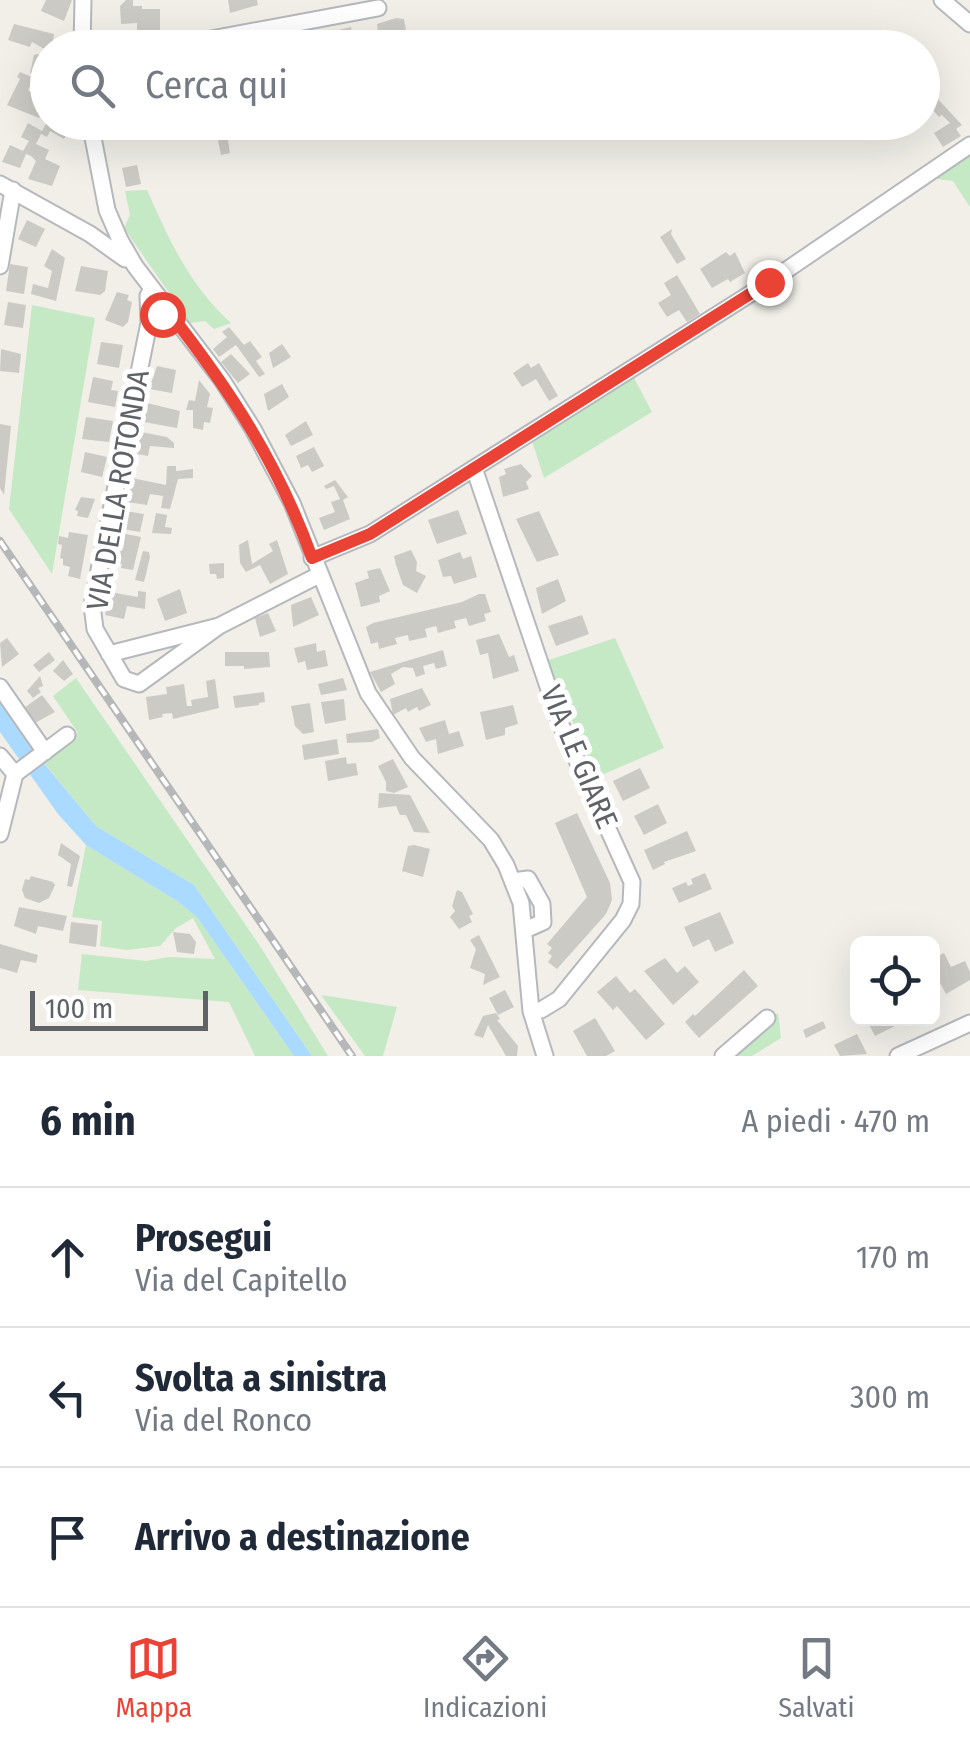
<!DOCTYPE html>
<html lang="it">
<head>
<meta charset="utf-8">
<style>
	:root { --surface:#fff; --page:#f2f2f3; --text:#1f2937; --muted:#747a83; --line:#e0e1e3; --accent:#ea4335 }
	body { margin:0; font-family:"Fira Sans Condensed",sans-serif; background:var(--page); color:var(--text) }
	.controls { position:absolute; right:30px; bottom:30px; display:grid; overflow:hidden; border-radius:15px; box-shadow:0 10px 40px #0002 }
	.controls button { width:90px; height:90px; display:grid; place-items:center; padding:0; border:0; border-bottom:2px solid var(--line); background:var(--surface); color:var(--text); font:50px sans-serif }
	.scale { position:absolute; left:30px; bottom:25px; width:178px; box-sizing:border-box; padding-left:10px; border:5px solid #5f6368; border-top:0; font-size:28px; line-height:35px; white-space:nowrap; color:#5f6368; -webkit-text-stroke:8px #fff; paint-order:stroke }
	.stop { position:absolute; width:30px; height:30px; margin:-22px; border:8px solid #ea4335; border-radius:50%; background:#fff }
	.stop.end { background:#ea4335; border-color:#fff; box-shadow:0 2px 10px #0008 }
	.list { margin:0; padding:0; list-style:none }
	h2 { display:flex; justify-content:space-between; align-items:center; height:130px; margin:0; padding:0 40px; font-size:42px }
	h2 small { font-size:32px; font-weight:400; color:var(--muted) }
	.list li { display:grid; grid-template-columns:65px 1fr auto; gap:30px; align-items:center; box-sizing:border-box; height:140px; padding:0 40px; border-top:2px solid var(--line) }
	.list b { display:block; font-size:38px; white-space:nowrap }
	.list p { margin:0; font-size:32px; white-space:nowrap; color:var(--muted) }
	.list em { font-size:32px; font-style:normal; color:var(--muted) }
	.icon { flex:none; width:55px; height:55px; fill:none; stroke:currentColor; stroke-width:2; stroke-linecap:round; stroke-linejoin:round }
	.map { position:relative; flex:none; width:970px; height:1056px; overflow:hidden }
	.search { position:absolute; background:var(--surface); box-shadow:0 10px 40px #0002; left:30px; right:30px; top:30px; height:110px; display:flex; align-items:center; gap:25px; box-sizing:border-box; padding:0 35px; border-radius:55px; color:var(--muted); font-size:38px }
	.sheet { height:550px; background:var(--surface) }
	nav { display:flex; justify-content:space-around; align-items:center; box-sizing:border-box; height:140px; border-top:2px solid var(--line); background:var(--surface); font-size:28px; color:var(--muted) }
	nav a { display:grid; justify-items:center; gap:5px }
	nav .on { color:var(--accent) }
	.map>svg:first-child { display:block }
	.green { fill:#c5e8c5 }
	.water { fill:#aadaff }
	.building { fill:#cccac5 }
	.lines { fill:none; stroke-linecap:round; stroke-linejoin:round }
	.minor-casing { stroke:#b5b8bc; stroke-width:19 }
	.minor { stroke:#fff; stroke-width:15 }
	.rail-casing { stroke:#b6b7b8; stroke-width:8 }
	.rail { stroke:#fff; stroke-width:4; stroke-dasharray:11; stroke-linecap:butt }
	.route { stroke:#ea4335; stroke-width:12 }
	.labels { text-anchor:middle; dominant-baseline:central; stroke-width:10; stroke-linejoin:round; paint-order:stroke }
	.street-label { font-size:30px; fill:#5f6368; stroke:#fff }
</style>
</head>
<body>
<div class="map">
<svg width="970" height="1056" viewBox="0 0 970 1056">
	<rect width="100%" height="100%" fill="#f1efe8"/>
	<path class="green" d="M 970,153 L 970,207 L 953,181 L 937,179 Z
		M 147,190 C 169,240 190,286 231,323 L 214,329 L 205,321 L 190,323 L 124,228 L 130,215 L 125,191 Z
		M 32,305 L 95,318 L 52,574 L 9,509 Z
		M 633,376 L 652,412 L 544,478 L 532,441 Z
		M 615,638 L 664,748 L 597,777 L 546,661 Z
		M 76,678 L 260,946 L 328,1056 L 312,1056 L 194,885 L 96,826 L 41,759 L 78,733 L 53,696 Z
		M 86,845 L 177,901 L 197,917 L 294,1056 L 255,1056 L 229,1002 L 78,990 L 82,954 L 146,961 L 169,957 L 215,959 L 193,918 L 176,928 L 160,946 L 127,950 L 100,946 L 102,921 L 72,917 Z
		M 321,995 L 397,1007 L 383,1056 L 365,1056 Z
		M 778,1013 L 781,1038 L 752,1056 L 729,1056 Z"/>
	<path class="water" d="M 0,699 L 38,756 L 96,826 L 194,885 L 312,1056 L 294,1056 L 197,917 L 177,901 L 86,845 L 58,814 L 0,732 Z"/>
	<path class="building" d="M 46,0 L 72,0 L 64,21 L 41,11 Z
		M 126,0 L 133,0 L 133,6 L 142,6 L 142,9 L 160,9 L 160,36 L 153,34 L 153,41 L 137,42 L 137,23 L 121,24 L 120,6 Z
		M 228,0 L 257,0 L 258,5 L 230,13 Z
		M 396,18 L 404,19 L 409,48 L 375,48 L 374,40 L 379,39 L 377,24 Z
		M 14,24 L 54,34 L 52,48 L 48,48 L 48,51 L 32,42 L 30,47 L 8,40 Z
		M 351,27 L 354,48 L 325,48 L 322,34 Z
		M 38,54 L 48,57 L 43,78 L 30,73 L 34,55 Z
		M 20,72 L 34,78 L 28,90 L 47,104 L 39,118 L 7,105 L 20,79 L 17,77 Z
		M 936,97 L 962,125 L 956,129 L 961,136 L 943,147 L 934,133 L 950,123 L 942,115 L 939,117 L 932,109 L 928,113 L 924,107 Z
		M 47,122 L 72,122 L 64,139 L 50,131 L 47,137 L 41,134 L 36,144 L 49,150 L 45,159 L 60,166 L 52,186 L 28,179 L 36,161 L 31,156 L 26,154 L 20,168 L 2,162 L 10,145 L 23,151 L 29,141 L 21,137 L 28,123 L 42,131 Z
		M 167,122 L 185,122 L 186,132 L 169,134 Z
		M 226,128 L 230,153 L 221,155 L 216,130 Z
		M 137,165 L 141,184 L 126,187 L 122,168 Z
		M 27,220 L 45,229 L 36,247 L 18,239 Z
		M 672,229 L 671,234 L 686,259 L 677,264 L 660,237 Z
		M 52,249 L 65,258 L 56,301 L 31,294 L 33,284 L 48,288 L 52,271 L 44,266 Z
		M 726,252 L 730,256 L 735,252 L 745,273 L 730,282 L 728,279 L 712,288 L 700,269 Z
		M 10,264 L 28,267 L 24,294 L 6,291 Z
		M 81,266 L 108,271 L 105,291 L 100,295 L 75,291 Z
		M 677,275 L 700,314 L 687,322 L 679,310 L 667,317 L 658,303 L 671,295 L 664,283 Z
		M 117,292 L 129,295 L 127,300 L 132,302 L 128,322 L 123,327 L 105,320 Z
		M 8,302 L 26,305 L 23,328 L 4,325 Z
		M 229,327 L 244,345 L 250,341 L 262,357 L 256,361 L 265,374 L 259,377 L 236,345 L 219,357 L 213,349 L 227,337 L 222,332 Z
		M 101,342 L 123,345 L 119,368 L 97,364 Z
		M 282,344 L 291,357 L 273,368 L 269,353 Z
		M 1,349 L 21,354 L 19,373 L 0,371 Z
		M 231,354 L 250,374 L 238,383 L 221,362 Z
		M 528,363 L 531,368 L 539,363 L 558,396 L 549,401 L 536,379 L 522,387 L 513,373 Z
		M 157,366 L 176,370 L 172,393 L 149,389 Z
		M 93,377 L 113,381 L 111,390 L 118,391 L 115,407 L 88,402 Z
		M 199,380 L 210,394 L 207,407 L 213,408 L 210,423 L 204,422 L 203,430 L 193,428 L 193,410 L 186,410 L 189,400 L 195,401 Z
		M 282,384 L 289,397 L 268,411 L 264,394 Z
		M 147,403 L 180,411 L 177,428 L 144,422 Z
		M 86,417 L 113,421 L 109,442 L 82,439 Z
		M 306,421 L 313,435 L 291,446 L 285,435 Z
		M 0,424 L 11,426 L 4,495 L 0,488 Z
		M 141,432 L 167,437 L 174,443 L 174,448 L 150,446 L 148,456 L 137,454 Z
		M 314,447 L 324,466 L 312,472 L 308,465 L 301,468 L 296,456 Z
		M 85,452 L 107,457 L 102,477 L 81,472 Z
		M 521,464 L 532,476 L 526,482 L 529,489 L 503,497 L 499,477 L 506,474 L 504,469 Z
		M 167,466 L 176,466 L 176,471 L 193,469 L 193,478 L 178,479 L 170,509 L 161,508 L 163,496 L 150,494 L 147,505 L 127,502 L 132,478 L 166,485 Z
		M 335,480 L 348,497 L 343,500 L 350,519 L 324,530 L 319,518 L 335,512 L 331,502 L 340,499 L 334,486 L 326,489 L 324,486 Z
		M 81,497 L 95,499 L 88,518 L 77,516 L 78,511 L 75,510 Z
		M 458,510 L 467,534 L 437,544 L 428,520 Z
		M 125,511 L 144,514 L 140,532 L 122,529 Z
		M 539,511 L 559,555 L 537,562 L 516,519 Z
		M 156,513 L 167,515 L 165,527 L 172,528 L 171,534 L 152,533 Z
		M 69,532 L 88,535 L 80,579 L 68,576 L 70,567 L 63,565 L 63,559 L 60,558 L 62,545 L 58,544 L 59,536 L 68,538 Z
		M 121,533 L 141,537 L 133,570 L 121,568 L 122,564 L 116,563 Z
		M 248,540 L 252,564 L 273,551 L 269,544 L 277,540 L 288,574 L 270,584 L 260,565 L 246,572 L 240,563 L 239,545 Z
		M 411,550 L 417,562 L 416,571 L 426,576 L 417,593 L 403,585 L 396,565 L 394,556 Z
		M 143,551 L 149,552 L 150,557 L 144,582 L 135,580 Z
		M 460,552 L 463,559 L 471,556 L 477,577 L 454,584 L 451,576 L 443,577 L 438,560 Z
		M 224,563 L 224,578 L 217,579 L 216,574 L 210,574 L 209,564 Z
		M 380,568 L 390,591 L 379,596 L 380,602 L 361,607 L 355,583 L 369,578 L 367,571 Z
		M 558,579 L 566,601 L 542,614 L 536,588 Z
		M 180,589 L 187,613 L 165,621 L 157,599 Z
		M 138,591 L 146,592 L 145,609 L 127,606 L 124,619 L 105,615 L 110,592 L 138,597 Z
		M 479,594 L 485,594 L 491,612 L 484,614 L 486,621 L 469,626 L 466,618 L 454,621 L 456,628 L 438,633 L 436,626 L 425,629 L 427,637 L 409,641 L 408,635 L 395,638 L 397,644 L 379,649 L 378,642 L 371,644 L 366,627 L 373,623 L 462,602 Z
		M 311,597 L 319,615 L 293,627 L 291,605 Z
		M 268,613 L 276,631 L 260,637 L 255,618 Z
		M 582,615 L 589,634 L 556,646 L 548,626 Z
		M 499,634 L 509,657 L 514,655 L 519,671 L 493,679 L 488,653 L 480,655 L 476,640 Z
		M 7,638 L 19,654 L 2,667 L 0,643 Z
		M 316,643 L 317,652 L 325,650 L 328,666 L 307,670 L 305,661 L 298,663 L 294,648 Z
		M 443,650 L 447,666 L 436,669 L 434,663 L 423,666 L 425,674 L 416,677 L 413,668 L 403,667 L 391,674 L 395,684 L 381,692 L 370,672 Z
		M 49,652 L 55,660 L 39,672 L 33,665 Z
		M 225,652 L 269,652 L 270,667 L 244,669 L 244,666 L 225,666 Z
		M 63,660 L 73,674 L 64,681 L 53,671 Z
		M 40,676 L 43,686 L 38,688 L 41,692 L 33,698 L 27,691 Z
		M 343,678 L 347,690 L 321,695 L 318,684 Z
		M 215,679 L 219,708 L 173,719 L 172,713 L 162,714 L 163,717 L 149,720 L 146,697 L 167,694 L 166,687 L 184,684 L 187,706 L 192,706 L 191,700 L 208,697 L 206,681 Z
		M 422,688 L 431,705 L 419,711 L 417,707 L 408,712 L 406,708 L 393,715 L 390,699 Z
		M 264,692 L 265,702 L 259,703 L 259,705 L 235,708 L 233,696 Z
		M 42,695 L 55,712 L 35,723 L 24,708 Z
		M 344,699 L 346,720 L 325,724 L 321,702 Z
		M 310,703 L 314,732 L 303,734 L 295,726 L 291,706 Z
		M 513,705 L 518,724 L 505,728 L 505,735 L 486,740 L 480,712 Z
		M 445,720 L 449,734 L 459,731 L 464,746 L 438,754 L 436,739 L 426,742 L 419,728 Z
		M 378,729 L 380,738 L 372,742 L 347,743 L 346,734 Z
		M 337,739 L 339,754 L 304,760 L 302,745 Z
		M 346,757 L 347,764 L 356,763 L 358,775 L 328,781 L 325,761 Z
		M 393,759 L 408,787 L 394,793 L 386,791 L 386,782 L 378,766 Z
		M 640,768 L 650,788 L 623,801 L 613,781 Z
		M 379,793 L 410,795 L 430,833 L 414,832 L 406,815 L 400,815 L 396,806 L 378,808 Z
		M 658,804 L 667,823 L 644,835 L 634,816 Z
		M 577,813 L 610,883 L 612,900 L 606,914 L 557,969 L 548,962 L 552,956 L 548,953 L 552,948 L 547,944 L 587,897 L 555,823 Z
		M 687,831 L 696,851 L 664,862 L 665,864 L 653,870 L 644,850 Z
		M 61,843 L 80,856 L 72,887 L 67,886 L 71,864 L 58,855 Z
		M 414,845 L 430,849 L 423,877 L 402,871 L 408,846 Z
		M 705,873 L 712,889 L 679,903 L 672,888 L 686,882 L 688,886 L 693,884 L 691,879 Z
		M 31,876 L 53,882 L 55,885 L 49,898 L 39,903 L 25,898 L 22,890 L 25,879 L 29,880 Z
		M 457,890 L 462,892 L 473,914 L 469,916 L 472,922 L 459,929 L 450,917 L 455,911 L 452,906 Z
		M 19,907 L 67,916 L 63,931 L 38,926 L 36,934 L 14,926 Z
		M 720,912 L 734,943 L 715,952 L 709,939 L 693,947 L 684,927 Z
		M 71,922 L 98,925 L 96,947 L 69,943 Z
		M 173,932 L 190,934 L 196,942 L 194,954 L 177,952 Z
		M 479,935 L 500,977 L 483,985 L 485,974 L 470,968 L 476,949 L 470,940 Z
		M 0,944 L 38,955 L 36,963 L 21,960 L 17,973 L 0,968 Z
		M 944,953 L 951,967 L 965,961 L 970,972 L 970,980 L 946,994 L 938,979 L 932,982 L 932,959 Z
		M 665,958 L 677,973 L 685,966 L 699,982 L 673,1005 L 644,971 Z
		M 744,970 L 758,986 L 699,1038 L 685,1022 L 693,1014 L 695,1016 Z
		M 616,976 L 630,993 L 635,989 L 665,1024 L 646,1040 L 617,1006 L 613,1010 L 597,992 Z
		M 505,990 L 514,1007 L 498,1015 L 489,998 Z
		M 496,1013 L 500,1019 L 497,1020 L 518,1046 L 517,1056 L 506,1056 L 488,1025 L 483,1038 L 474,1035 L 483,1016 Z
		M 595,1018 L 615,1051 L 606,1056 L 587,1056 L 573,1031 Z
		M 866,1019 L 896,1019 L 899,1024 L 875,1036 Z
		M 823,1021 L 826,1028 L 806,1038 L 803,1030 Z
		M 857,1034 L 867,1054 L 840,1056 L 834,1045 Z"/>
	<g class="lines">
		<defs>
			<path id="minor" d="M 942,0 L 970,24
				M 82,48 L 83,0
				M 163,48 L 378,8
				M 90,122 L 107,210 L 120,240 L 135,266 L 222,380 L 253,429 L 292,503 L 368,693 L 412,758 L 491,840 L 506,865 L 521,903 L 531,1011 L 545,1056
				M 0,184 L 90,234 L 125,259
				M 0,266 L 13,190
				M 152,289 L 148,296 L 149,323 L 92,605 L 95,629 L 124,679 L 139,684 L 219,626
				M 474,468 L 561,725 L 632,882 L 631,904 L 623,920 L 559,999 L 541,1010 L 531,1011
				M 312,558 L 370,534 L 769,282 L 970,145
				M 109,654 L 219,626 L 319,575
				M 0,687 L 45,752
				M 0,756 L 15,774
				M 0,834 L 15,774 L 67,735
				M 513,881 L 528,879 L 542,904 L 543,922 L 525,930
				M 723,1056 L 767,1018
				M 898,1056 L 970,1023"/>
		</defs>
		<use href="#minor" class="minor-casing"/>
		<use href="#minor" class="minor"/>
		<defs>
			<path id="rail" d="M 0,541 L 352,1056"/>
		</defs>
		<use href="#rail" class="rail-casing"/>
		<use href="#rail" class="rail"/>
	</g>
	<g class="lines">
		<path class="route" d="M 162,314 L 168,311 C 230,390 278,463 312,558 L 370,534 L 769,282"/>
	</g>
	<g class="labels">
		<g class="street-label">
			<text transform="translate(118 490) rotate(-80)">VIA DELLA ROTONDA</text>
			<text transform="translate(579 757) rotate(67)">VIA LE GIARE</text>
		</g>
	</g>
</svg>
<div class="controls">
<button><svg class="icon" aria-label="locate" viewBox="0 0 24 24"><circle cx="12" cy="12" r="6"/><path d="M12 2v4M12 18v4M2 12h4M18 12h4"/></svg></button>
</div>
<div class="scale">100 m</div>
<div class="stop" style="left:162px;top:314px"></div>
<div class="stop end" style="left:769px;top:282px"></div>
<div class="search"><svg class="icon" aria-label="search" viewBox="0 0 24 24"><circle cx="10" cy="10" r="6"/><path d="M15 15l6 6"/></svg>Cerca qui</div>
</div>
<section class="sheet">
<h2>6 min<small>A piedi · 470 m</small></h2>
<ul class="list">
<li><svg class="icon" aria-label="ahead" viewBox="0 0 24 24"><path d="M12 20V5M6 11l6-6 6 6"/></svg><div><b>Prosegui</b><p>Via del Capitello</p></div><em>170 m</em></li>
<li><svg class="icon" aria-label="left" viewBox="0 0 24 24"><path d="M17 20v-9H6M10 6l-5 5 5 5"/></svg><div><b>Svolta a sinistra</b><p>Via del Ronco</p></div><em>300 m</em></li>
<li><svg class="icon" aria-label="arrive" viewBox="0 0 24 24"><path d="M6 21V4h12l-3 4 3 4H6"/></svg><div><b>Arrivo a destinazione</b></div></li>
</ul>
</section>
<nav>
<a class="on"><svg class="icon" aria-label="map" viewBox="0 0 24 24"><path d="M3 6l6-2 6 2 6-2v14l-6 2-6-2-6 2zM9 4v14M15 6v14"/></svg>Mappa</a>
<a><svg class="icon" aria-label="directions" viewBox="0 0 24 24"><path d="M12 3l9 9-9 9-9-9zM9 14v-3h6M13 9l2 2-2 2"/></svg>Indicazioni</a>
<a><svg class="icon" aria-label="saved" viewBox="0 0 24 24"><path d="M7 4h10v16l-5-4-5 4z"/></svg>Salvati</a>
</nav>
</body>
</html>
